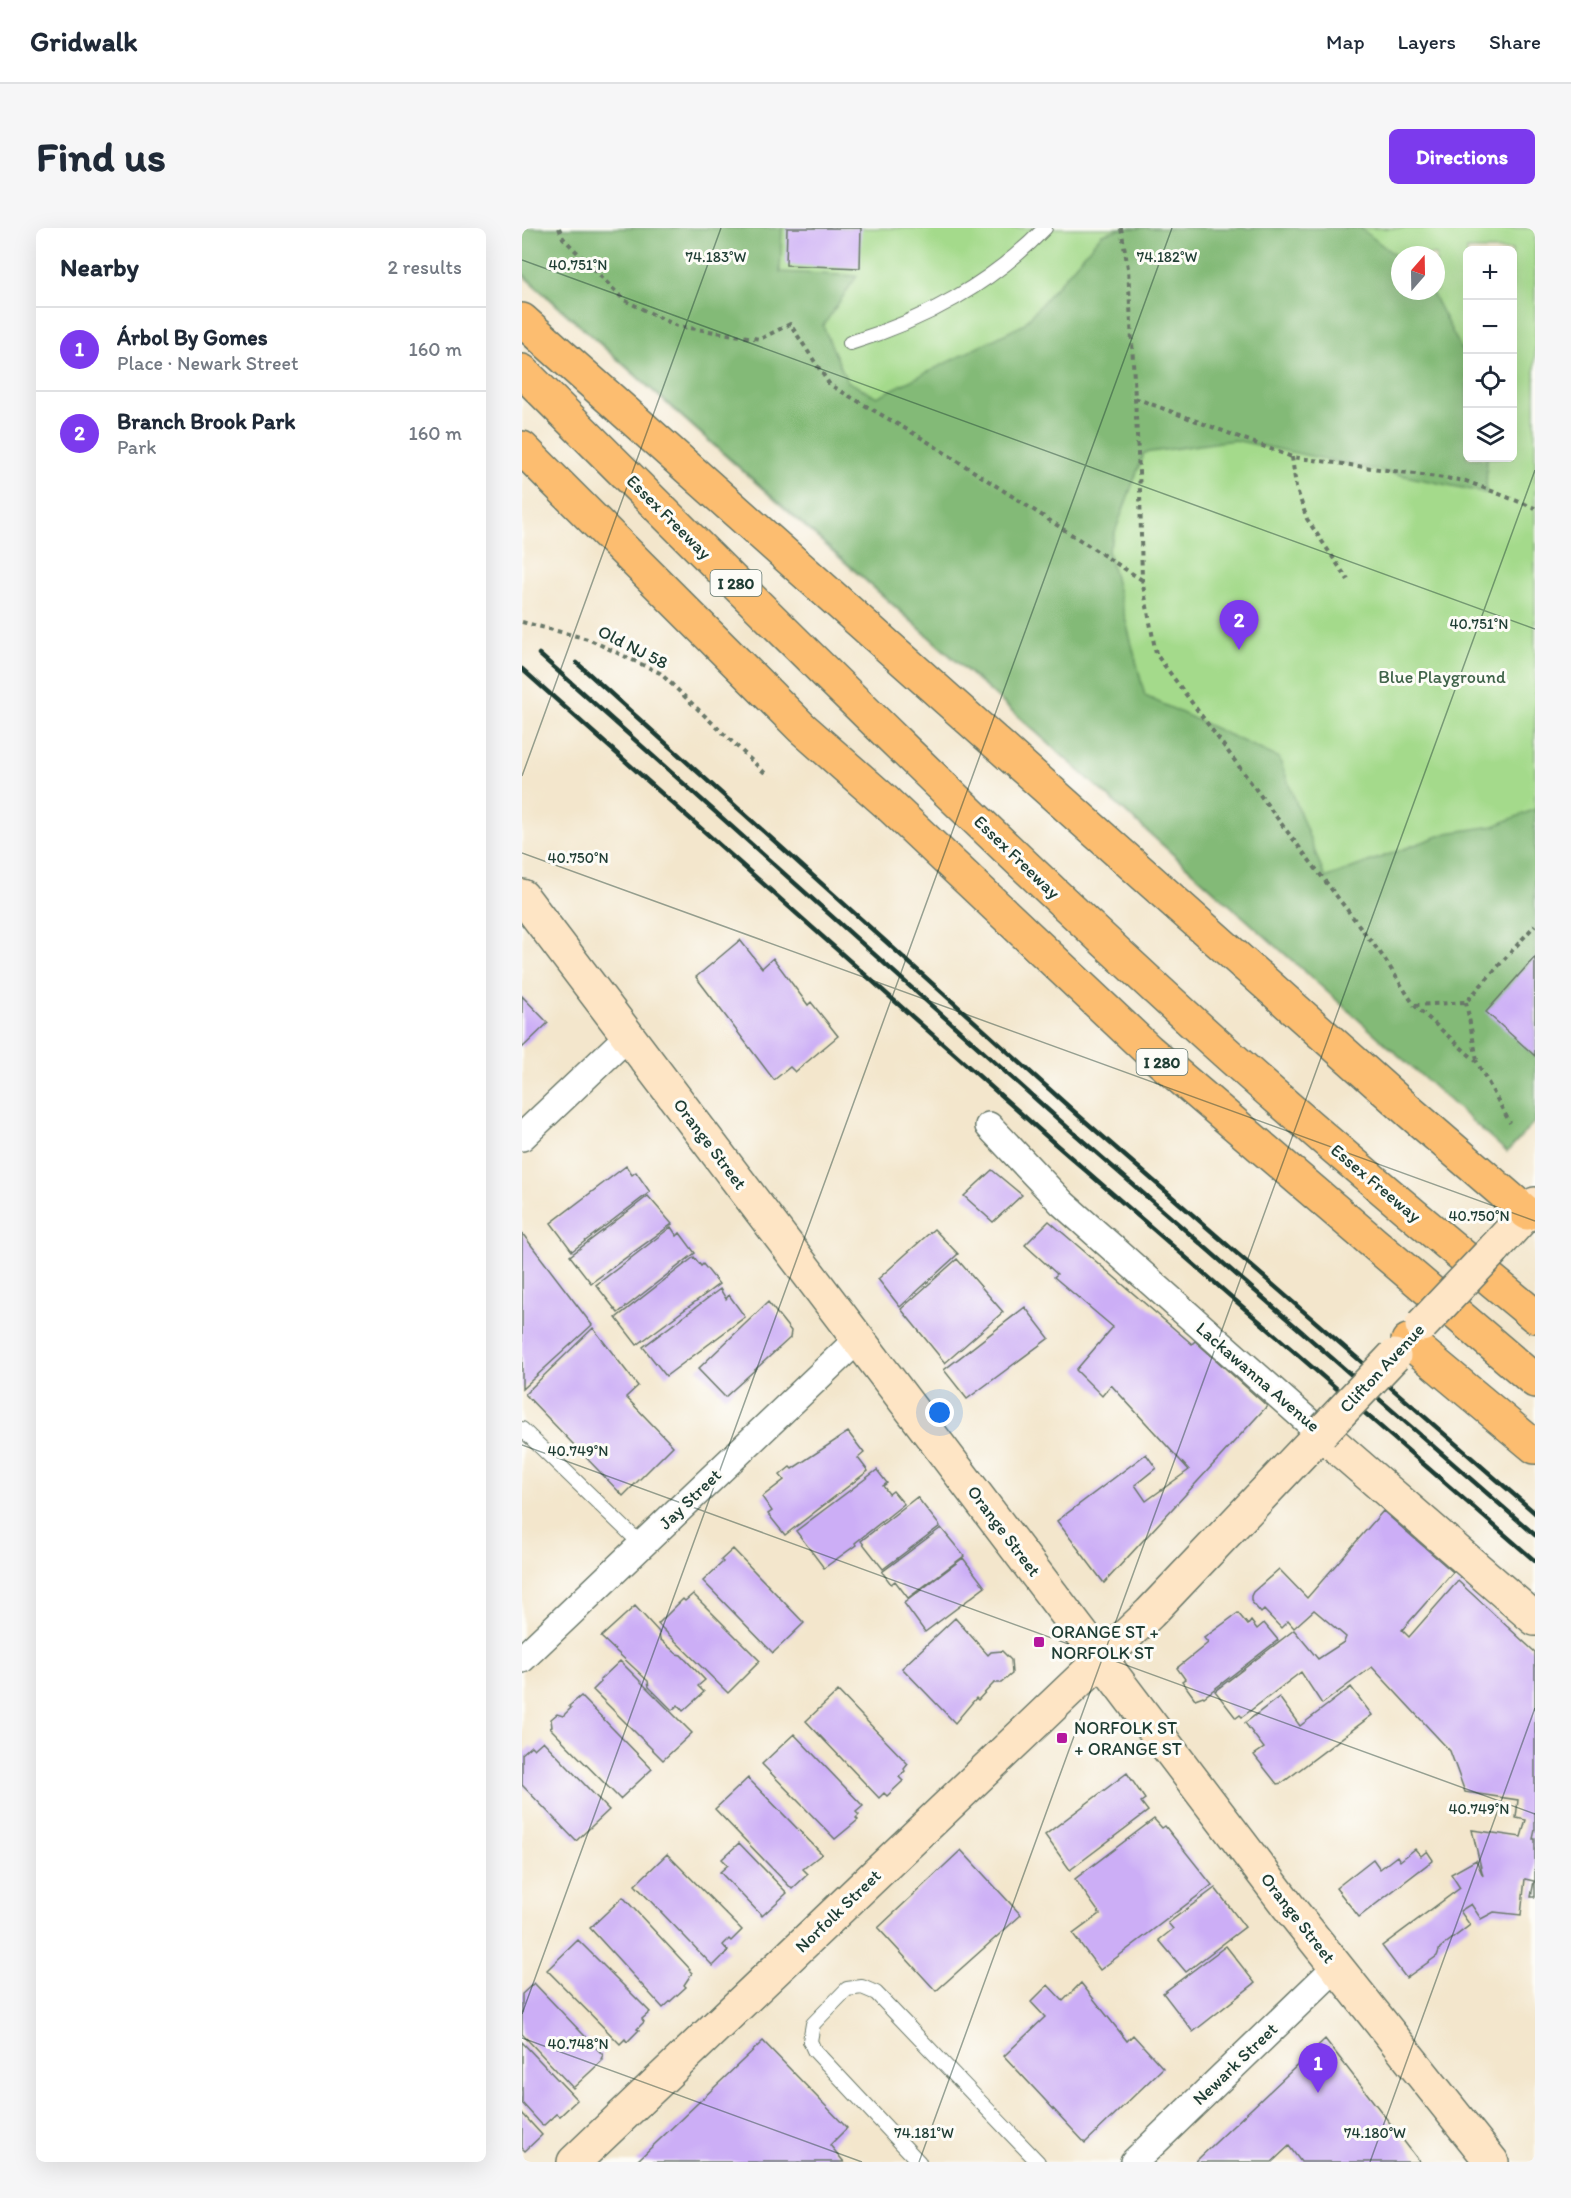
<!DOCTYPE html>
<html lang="en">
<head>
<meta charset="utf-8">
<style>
	:root { --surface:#fff; --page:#f6f6f7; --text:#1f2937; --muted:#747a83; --line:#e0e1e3; --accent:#7c3aed }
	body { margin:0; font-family:Itim,sans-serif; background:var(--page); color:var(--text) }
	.controls { position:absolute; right:18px; top:18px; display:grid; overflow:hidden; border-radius:9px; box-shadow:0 6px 24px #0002 }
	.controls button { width:54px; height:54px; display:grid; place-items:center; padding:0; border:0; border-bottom:2px solid var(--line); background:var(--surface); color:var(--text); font:30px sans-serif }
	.compass { position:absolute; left:869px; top:18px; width:54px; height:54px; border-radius:50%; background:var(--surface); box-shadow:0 6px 24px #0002; rotate:20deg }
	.you { position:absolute; left:418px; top:1185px; width:21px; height:21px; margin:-15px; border:4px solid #fff; border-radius:50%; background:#1a73e8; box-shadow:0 0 0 9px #1a73e833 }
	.badge { display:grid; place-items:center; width:39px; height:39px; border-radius:50%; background:var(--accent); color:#fff; font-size:20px; font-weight:700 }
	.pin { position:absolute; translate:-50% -50px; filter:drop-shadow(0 2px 3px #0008) }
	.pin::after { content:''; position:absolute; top:32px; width:21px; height:18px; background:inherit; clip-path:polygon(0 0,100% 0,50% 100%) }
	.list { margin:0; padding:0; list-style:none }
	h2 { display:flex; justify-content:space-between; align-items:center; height:78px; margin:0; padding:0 24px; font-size:26px }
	h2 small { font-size:20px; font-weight:400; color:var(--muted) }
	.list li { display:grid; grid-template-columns:39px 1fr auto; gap:18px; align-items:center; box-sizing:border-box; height:84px; padding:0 24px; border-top:2px solid var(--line) }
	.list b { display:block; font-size:22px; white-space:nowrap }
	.list p { margin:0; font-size:20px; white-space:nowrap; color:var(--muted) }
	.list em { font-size:20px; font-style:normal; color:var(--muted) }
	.icon { flex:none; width:33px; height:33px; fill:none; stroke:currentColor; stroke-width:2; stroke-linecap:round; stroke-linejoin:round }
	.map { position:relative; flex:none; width:1013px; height:1934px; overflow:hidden; border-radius:9px }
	header { display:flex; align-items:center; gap:36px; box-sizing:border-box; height:84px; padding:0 30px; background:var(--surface); border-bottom:2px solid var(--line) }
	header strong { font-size:28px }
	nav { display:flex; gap:33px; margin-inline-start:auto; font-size:21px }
	.intro { display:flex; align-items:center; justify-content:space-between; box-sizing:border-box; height:144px; padding:0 36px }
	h1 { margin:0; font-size:42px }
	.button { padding:15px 27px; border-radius:9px; background:var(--accent); color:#fff; font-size:21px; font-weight:700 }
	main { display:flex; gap:36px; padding:0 36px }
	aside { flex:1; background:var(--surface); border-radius:9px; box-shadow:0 6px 24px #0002 }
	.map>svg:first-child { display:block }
	.green { fill:#a4da8b; stroke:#628c60; stroke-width:1.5; fill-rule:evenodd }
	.forest { fill:#83ba77; stroke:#517c56; stroke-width:1.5 }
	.building { fill:#ccaef6 }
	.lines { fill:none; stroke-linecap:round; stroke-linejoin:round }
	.lane-casing { stroke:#697869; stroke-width:16 }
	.street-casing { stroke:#697869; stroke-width:30 }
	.secondary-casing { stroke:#697869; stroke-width:36 }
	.highway-casing { stroke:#697869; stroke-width:36 }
	.path { stroke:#697869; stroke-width:4; stroke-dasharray:4.5 4.5; stroke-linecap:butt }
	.lane { stroke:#fff; stroke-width:14 }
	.street { stroke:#fff; stroke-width:27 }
	.secondary { stroke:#fee5c5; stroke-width:33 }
	.highway { stroke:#fcbd6f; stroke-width:33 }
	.rail { stroke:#1f3d34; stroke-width:4.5 }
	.secondary-bridge-casing { stroke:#697869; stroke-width:36; stroke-linecap:butt }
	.secondary-bridge { stroke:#fee5c5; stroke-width:33 }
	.ticks { fill:none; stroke:#1f3d34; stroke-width:1.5; stroke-opacity:0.45 }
	.poi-dot { fill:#b5179e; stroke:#fdfcf7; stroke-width:2 }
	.labels { text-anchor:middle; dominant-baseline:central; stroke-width:6; stroke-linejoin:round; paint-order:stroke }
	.shield { fill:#fdfcf7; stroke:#62766e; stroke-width:1.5 }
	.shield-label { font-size:16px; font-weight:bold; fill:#1f3d34 }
	.street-label { font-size:18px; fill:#1f3d34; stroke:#fdfcf7 }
	.park-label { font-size:18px; fill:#40644a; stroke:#fdfcf7 }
	.poi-label { font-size:18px; fill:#1f3d34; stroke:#fdfcf7; text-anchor:start }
	.ticks-label { font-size:15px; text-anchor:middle; fill:#1f3d34; stroke:#fdfcf7; stroke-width:6; stroke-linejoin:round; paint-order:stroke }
</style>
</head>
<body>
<header>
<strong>Gridwalk</strong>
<nav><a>Map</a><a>Layers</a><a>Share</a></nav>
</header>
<div class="intro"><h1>Find us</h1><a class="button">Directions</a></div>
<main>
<aside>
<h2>Nearby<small>2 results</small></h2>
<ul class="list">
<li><span class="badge">1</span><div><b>Árbol By Gomes</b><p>Place · Newark Street</p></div><em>160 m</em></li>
<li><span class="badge">2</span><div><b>Branch Brook Park</b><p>Park</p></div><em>160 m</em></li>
</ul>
</aside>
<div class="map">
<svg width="1013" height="1934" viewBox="0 0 1013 1934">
	<rect width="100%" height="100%" fill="#fdfcf7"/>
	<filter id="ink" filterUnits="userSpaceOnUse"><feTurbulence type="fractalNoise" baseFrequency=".0167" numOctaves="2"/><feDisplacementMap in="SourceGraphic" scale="12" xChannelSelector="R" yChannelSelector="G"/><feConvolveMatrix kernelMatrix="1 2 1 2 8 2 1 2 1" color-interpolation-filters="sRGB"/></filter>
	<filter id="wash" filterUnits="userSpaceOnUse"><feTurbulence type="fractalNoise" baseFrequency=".008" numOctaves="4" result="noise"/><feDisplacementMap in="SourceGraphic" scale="24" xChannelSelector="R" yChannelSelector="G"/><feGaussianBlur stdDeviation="1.35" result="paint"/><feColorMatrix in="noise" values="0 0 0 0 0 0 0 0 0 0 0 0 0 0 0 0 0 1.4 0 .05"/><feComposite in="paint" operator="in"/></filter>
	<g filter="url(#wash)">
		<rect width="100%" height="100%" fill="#f3e6cc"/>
		<path class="green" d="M 0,0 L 1013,0 L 1013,893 L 985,924 L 0,47 ZM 945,22 L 990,22 L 990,230 L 945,230 ZM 878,27 L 914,27 L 914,63 L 878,63 Z"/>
		<path class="forest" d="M 0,0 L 260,0 L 258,44 L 335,48 L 301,98 L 325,153 L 355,169 L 501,97 L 580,6 L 602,0 L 838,0 L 878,31 L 878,63 L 909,63 L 945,132 L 945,230 L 965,230 L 964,265 L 712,212 L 622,225 L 586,323 L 623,468 L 757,530 L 803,650 L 925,605 L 972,598 L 1013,581 L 1013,893 L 985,924 L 0,45 Z"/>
		<g id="blocks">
			<path class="building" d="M 265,0 L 339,0 L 338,40 L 264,37 Z
				M 218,712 L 240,740 L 251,730 L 286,777 L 289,774 L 316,808 L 273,844 L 268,839 L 252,852 L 174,749 Z
				M 1013,729 L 1013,828 L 964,784 Z
				M 0,768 L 26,795 L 0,820 Z
				M 104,938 L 110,947 L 114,944 L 128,964 L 50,1023 L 29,995 Z
				M 470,942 L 500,967 L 471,994 L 442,968 Z
				M 126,968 L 150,996 L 69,1055 L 48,1028 Z
				M 527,993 L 670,1116 L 673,1113 L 745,1178 L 582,1355 L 535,1293 L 624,1226 L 634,1240 L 613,1257 L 624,1273 L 667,1242 L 589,1157 L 580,1168 L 554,1142 L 591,1099 L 532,1049 L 535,1046 L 503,1017 Z
				M 149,999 L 155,1008 L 158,1005 L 173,1025 L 96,1085 L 74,1057 Z
				M 412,1001 L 436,1026 L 378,1079 L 356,1051 Z
				M 0,1005 L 70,1097 L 0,1161 Z
				M 172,1029 L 179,1038 L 181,1036 L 197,1056 L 115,1117 L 94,1090 Z
				M 435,1031 L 481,1084 L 423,1135 L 379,1081 Z
				M 198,1061 L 204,1071 L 207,1067 L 223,1089 L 144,1148 L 121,1119 Z
				M 246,1074 L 269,1103 L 268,1110 L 203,1169 L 176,1141 Z
				M 503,1079 L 527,1110 L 445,1171 L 422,1142 Z
				M 71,1100 L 116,1158 L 104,1169 L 151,1218 L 101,1268 L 3,1166 Z
				M 326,1204 L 342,1225 L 336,1230 L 346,1243 L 263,1307 L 246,1286 L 250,1283 L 240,1269 L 262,1252 L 258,1247 L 268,1239 L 270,1241 Z
				M 355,1242 L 365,1255 L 361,1258 L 367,1266 L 371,1263 L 382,1276 L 333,1315 L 334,1317 L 302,1340 L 274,1303 Z
				M 395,1269 L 418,1298 L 361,1341 L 339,1313 Z
				M 861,1283 L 931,1344 L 880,1402 L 887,1409 L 936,1353 L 1013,1424 L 1013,1602 L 1011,1611 L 1013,1611 L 1013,1669 L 1009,1669 L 1012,1653 L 1003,1651 L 999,1687 L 972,1684 L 959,1691 L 949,1676 L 938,1683 L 948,1697 L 918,1720 L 915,1728 L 884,1750 L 860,1718 L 938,1660 L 929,1646 L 954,1632 L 961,1648 L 950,1602 L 999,1609 L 1004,1592 L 994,1590 L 996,1572 L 943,1564 L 928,1523 L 850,1439 L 800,1476 L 779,1444 L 720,1489 L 718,1487 L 714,1490 L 693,1463 L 772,1402 L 796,1431 L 822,1414 L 824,1409 L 792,1382 L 772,1400 L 766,1393 L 759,1400 L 742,1382 L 739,1385 L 729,1373 L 729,1368 L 731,1364 L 757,1341 L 785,1370 Z
				M 419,1300 L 442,1328 L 386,1370 L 373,1353 L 369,1356 L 360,1344 Z
				M 211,1321 L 282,1395 L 251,1425 L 181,1353 L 201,1334 L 199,1332 Z
				M 441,1330 L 463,1359 L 403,1404 L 382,1375 Z
				M 171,1366 L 238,1433 L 206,1465 L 136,1396 L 161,1371 L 163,1373 Z
				M 113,1378 L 137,1404 L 138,1411 L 155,1426 L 159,1427 L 183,1452 L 176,1458 L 182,1464 L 161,1483 L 156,1477 L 150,1482 L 127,1459 L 126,1453 L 79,1409 Z
				M 716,1385 L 726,1397 L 729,1393 L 735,1401 L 742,1395 L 756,1412 L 682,1469 L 681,1468 L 673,1471 L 660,1453 L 663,1451 L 655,1440 L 686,1415 L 682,1410 Z
				M 433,1390 L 466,1427 L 469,1424 L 480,1423 L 489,1432 L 490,1446 L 479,1455 L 472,1455 L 456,1472 L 454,1470 L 433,1495 L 380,1440 Z
				M 98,1433 L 170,1505 L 141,1532 L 71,1462 L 79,1454 L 78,1452 Z
				M 829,1459 L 850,1487 L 760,1555 L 755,1556 L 732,1527 L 742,1520 L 723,1495 L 757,1469 L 778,1498 Z
				M 316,1463 L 386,1536 L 382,1541 L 383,1543 L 377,1549 L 381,1553 L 365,1568 L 362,1565 L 357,1570 L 284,1493 Z
				M 59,1468 L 130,1541 L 98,1571 L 28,1500 L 30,1499 L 29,1491 L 35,1486 L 41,1488 L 49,1480 L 47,1478 Z
				M 272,1506 L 341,1578 L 334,1584 L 337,1587 L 334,1590 L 336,1592 L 313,1611 L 240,1536 Z
				M 21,1513 L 87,1582 L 54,1613 L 0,1557 L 0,1526 L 9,1518 L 12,1521 Z
				M 605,1545 L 623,1571 L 619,1574 L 626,1583 L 548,1642 L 523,1607 Z
				M 226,1550 L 300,1626 L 281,1641 L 286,1646 L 270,1661 L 193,1581 Z
				M 632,1591 L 640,1600 L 643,1598 L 690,1657 L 578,1742 L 551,1706 L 578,1686 L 553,1651 Z
				M 217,1615 L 265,1665 L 240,1688 L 198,1644 L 206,1637 L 200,1631 Z
				M 893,1621 L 899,1628 L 905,1623 L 911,1632 L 837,1689 L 814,1660 L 851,1631 L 858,1641 L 875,1628 L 878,1633 Z
				M 439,1622 L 499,1687 L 414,1763 L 356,1700 Z
				M 145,1626 L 220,1702 L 209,1713 L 207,1711 L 201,1717 L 206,1723 L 191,1738 L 113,1657 Z
				M 693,1660 L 723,1699 L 664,1744 L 637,1712 L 651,1701 L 646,1695 Z
				M 101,1669 L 168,1741 L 167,1742 L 170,1745 L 162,1757 L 164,1759 L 141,1780 L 68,1700 Z
				M 56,1712 L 128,1784 L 120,1791 L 122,1794 L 115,1801 L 117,1802 L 105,1814 L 103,1811 L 98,1816 L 25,1742 Z
				M 704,1718 L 733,1755 L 671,1804 L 641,1765 Z
				M 12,1755 L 81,1827 L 79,1831 L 81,1832 L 51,1860 L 0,1806 L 0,1766 Z
				M 559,1755 L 605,1813 L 611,1807 L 641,1840 L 563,1915 L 482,1828 L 523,1789 L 509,1774 L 526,1757 L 541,1773 Z
				M 803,1811 L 898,1934 L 779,1934 L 767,1918 L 750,1934 L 673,1934 Z
				M 241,1813 L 325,1900 L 308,1917 L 322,1934 L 114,1934 Z
				M 0,1814 L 55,1872 L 38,1888 L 34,1886 L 21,1898 L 0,1875 Z
				M 0,1885 L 20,1907 L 3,1923 L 0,1920 Z"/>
		</g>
	</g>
	<g filter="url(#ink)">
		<use href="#blocks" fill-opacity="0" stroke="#697869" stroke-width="1.5"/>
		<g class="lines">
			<defs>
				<path id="lane" d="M 328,115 C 401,93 470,55 523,0
					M 0,1201 L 120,1317
					M 397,1934 L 292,1822 L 288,1813 L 291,1796 L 325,1761 L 340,1759 L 354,1765 L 516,1934"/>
				<path id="street" d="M 467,898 L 540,975 L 799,1205
					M 0,909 L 106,808
					M 0,1431 L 336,1111
					M 612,1934 L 814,1739"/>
				<path id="secondary" d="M 0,668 L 766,1678 L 970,1934
					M 972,1021 L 1013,976
					M 52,1934 L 628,1385 L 799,1205 L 1013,1391"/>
				<path id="highway" d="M 0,92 L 889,885 L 1005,985
					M 0,143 C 227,369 453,597 690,812 C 795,907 904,998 1013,1088
					M 0,220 L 280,500 L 364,574 L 626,822 L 1013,1153
					M 886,1113 L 1013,1219"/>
			</defs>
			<use href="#lane" class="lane-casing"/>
			<use href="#street" class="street-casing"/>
			<use href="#secondary" class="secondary-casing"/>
			<use href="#highway" class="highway-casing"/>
			<path class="path" d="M 37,0 L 41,10 L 102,72 L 155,98 L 238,111 L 268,96 L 308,157 L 403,212 L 620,352
				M 599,0 L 606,40 L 618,263 L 620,352 L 634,426 L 758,594 L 862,730 L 892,777 L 955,834 L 988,895
				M 613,170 L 770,229 L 944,253 L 1013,280
				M 770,229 L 774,259 L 785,291 L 826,352
				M 0,394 L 66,411 L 138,445 L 246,548
				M 944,774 L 955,832
				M 893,777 L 944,774 L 1013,697"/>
			<use href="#lane" class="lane"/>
			<use href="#street" class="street"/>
			<use href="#secondary" class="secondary"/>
			<use href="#highway" class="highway"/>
			<path class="rail" d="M 17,426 L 545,899 L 1013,1307
				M 55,435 L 556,887 L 1013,1285
				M 0,441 L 531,914 L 1013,1333"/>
			<defs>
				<path id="secondary-bridge" d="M 900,1097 L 972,1021
					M 799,1205 L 872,1128"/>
			</defs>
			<use href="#secondary-bridge" class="secondary-bridge-casing"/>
			<use href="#secondary-bridge" class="secondary-bridge"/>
		</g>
	</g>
	<path class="ticks" d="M 0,32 L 1013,401M 0,548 L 199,0M 0,625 L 1013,993M 0,1217 L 1013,1586M 0,1786 L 650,0M 0,1810 L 340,1934M 397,1934 L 1013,242M 848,1934 L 1013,1480"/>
	<g class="poi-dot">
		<rect x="511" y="1408" width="12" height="12" rx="3"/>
		<rect x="534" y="1504" width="12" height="12" rx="3"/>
	</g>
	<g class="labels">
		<g class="shield">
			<rect x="188.5" y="342" width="51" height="26" rx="4.5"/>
			<rect x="614.5" y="821" width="51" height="26" rx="4.5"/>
		</g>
		<g class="shield-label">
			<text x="214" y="355">I 280</text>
			<text x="640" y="834">I 280</text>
		</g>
		<g class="street-label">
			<text transform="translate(147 289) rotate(45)">Essex Freeway</text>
			<text transform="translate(111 419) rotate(27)">Old NJ 58</text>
			<text transform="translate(495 629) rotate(44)">Essex Freeway</text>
			<text transform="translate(188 916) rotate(53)">Orange Street</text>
			<text transform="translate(854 955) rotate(40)">Essex Freeway</text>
			<text transform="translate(860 1140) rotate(-47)">Clifton Avenue</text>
			<text transform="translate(736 1149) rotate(41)">Lackawanna Avenue</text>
			<text transform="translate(168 1271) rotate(-44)">Jay Street</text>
			<text transform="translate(482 1303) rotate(53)">Orange Street</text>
			<text transform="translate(316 1683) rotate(-44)">Norfolk Street</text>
			<text transform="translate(776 1690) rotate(52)">Orange Street</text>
			<text transform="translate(713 1836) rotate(-44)">Newark Street</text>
		</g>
		<g class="park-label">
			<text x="920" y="449">Blue Playground</text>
		</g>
		<g class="poi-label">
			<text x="529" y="1404">ORANGE ST +<tspan x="529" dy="21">NORFOLK ST</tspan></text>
			<text x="552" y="1500">NORFOLK ST<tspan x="552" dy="21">+ ORANGE ST</tspan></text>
		</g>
	</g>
	<g class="ticks-label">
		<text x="194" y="34">74.183°W</text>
		<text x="645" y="34">74.182°W</text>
		<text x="56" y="42">40.751°N</text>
		<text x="957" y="401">40.751°N</text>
		<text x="56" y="635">40.750°N</text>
		<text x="957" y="993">40.750°N</text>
		<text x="56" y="1228">40.749°N</text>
		<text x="957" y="1586">40.749°N</text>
		<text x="56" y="1821">40.748°N</text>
		<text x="402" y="1910">74.181°W</text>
		<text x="853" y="1910">74.180°W</text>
	</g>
</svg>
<div class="controls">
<button>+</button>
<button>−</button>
<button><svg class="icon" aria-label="locate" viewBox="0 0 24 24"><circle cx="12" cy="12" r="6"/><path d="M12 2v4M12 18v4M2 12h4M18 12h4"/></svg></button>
<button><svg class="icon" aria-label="layers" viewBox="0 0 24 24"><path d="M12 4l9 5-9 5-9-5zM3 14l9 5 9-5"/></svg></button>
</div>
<svg class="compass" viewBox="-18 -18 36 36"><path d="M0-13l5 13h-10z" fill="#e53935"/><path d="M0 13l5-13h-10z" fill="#747a83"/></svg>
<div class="you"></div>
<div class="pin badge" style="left:796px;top:1865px">1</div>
<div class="pin badge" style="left:717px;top:422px">2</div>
</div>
</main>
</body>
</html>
